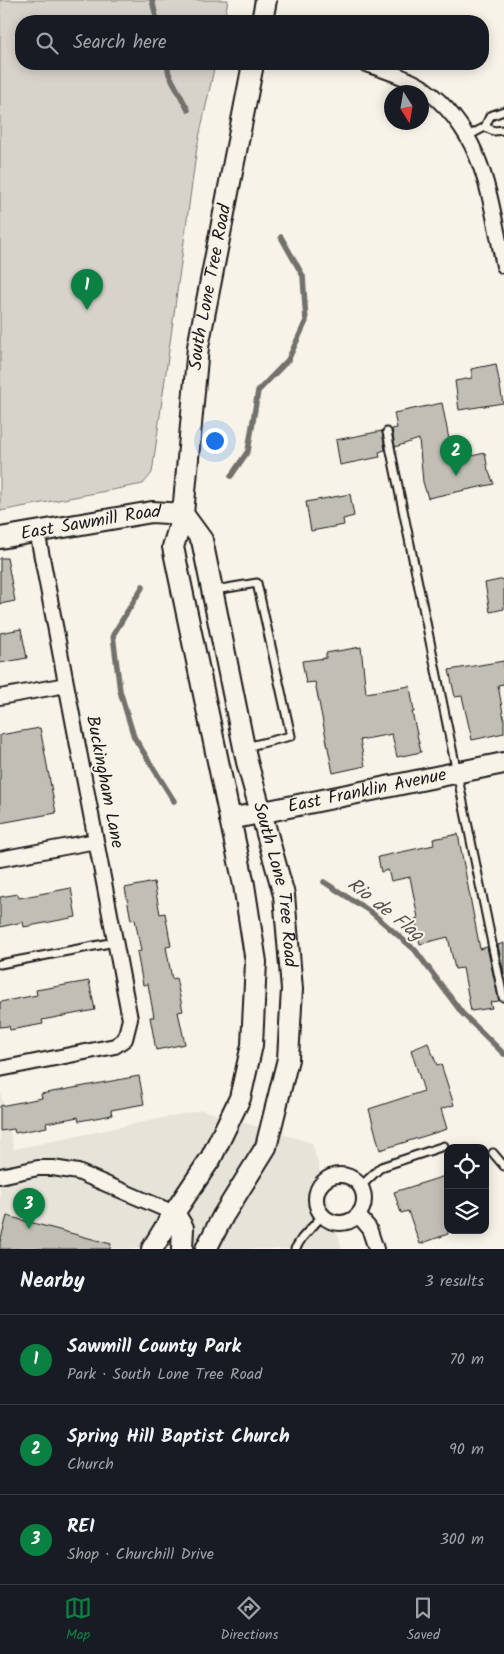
<!DOCTYPE html>
<html lang="en">
<head>
<meta charset="utf-8">
<style>
	:root { --surface:#171b24; --page:#20242c; --text:#f1f3f6; --muted:#9ea1a6; --line:#363941; --accent:#0b8043 }
	body { margin:0; font-family:Kalam,sans-serif; background:var(--page); color:var(--text) }
	.controls { position:absolute; right:15px; bottom:15px; display:grid; overflow:hidden; border-radius:10px; box-shadow:0 2px 12px #0003 }
	.controls button { width:45px; height:45px; display:grid; place-items:center; padding:0; border:0; border-bottom:1px solid var(--line); background:var(--surface); color:var(--text); font:25px sans-serif }
	.compass { position:absolute; left:384px; top:85px; width:45px; height:45px; border-radius:50%; background:var(--surface); box-shadow:0 2px 12px #0003; rotate:169deg }
	.you { position:absolute; left:214px; top:440px; width:18px; height:18px; margin:-12px; border:4px solid #fff; border-radius:50%; background:#1a73e8; box-shadow:0 0 0 8px #1a73e833 }
	.badge { display:grid; place-items:center; width:32px; height:32px; border-radius:50%; background:var(--accent); color:#fff; font-size:16px; font-weight:700 }
	.pin { position:absolute; translate:-50% -41px; filter:drop-shadow(0 1px 2px #0008) }
	.pin::after { content:''; position:absolute; top:26px; width:18px; height:15px; background:inherit; clip-path:polygon(0 0,100% 0,50% 100%) }
	.list { margin:0; padding:0; list-style:none }
	h2 { display:flex; justify-content:space-between; align-items:center; height:65px; margin:0; padding:0 20px; font-size:21px }
	h2 small { font-size:16px; font-weight:400; color:var(--muted) }
	.list li { display:grid; grid-template-columns:32px 1fr auto; gap:15px; align-items:center; box-sizing:border-box; height:90px; padding:0 20px; border-top:1px solid var(--line) }
	.list b { display:block; font-size:19px; white-space:nowrap }
	.list p { margin:0; font-size:16px; white-space:nowrap; color:var(--muted) }
	.list em { font-size:16px; font-style:normal; color:var(--muted) }
	.icon { flex:none; width:28px; height:28px; fill:none; stroke:currentColor; stroke-width:2; stroke-linecap:round; stroke-linejoin:round }
	.map { position:relative; flex:none; width:504px; height:1249px; overflow:hidden }
	.search { position:absolute; background:var(--surface); box-shadow:0 2px 12px #0003; left:15px; right:15px; top:15px; height:55px; display:flex; align-items:center; gap:12px; box-sizing:border-box; padding:0 18px; border-radius:20px; color:var(--muted); font-size:19px }
	.sheet { height:335px; background:var(--surface) }
	nav { display:flex; justify-content:space-around; align-items:center; box-sizing:border-box; height:70px; border-top:1px solid var(--line); background:var(--surface); font-size:14px; color:var(--muted) }
	nav a { display:grid; justify-items:center; gap:2px }
	nav .on { color:var(--accent) }
	.map>svg:first-child { display:block }
	.built { fill:#e6e3d9 }
	.green { fill:#d7d3cb; stroke:#7a7874 }
	.lines { fill:none; stroke-linecap:round; stroke-linejoin:round }
	.stream { stroke:#72716c; stroke-width:5.5 }
	.building { fill:#c0beb5; stroke:#1c1c1c }
	.lane-casing { stroke:#1c1c1c; stroke-width:11 }
	.street-casing { stroke:#1c1c1c; stroke-width:18 }
	.secondary-casing { stroke:#1c1c1c; stroke-width:24 }
	.lane { stroke:#f7f3e8; stroke-width:7 }
	.street { stroke:#f7f3e8; stroke-width:14 }
	.secondary { stroke:#f7f3e8; stroke-width:20 }
	.labels { text-anchor:middle; dominant-baseline:central; stroke-width:4; stroke-linejoin:round; paint-order:stroke }
	.street-label { font-size:18px; fill:#1c1c1c; stroke:#f7f3e8 }
	.water-label { font-size:19px; font-style:italic; fill:#565452; stroke:#f7f3e8 }
</style>
</head>
<body>
<div class="map">
<svg width="504" height="1249" viewBox="0 0 504 1249">
	<rect width="100%" height="100%" fill="#f7f3e8"/>
	<filter id="ink" filterUnits="userSpaceOnUse"><feTurbulence type="fractalNoise" baseFrequency=".02" numOctaves="2"/><feDisplacementMap in="SourceGraphic" scale="10" xChannelSelector="R" yChannelSelector="G"/><feConvolveMatrix kernelMatrix="1 2 1 2 8 2 1 2 1" color-interpolation-filters="sRGB"/></filter>
	<g filter="url(#ink)">
		<path class="built" d="M 0,1091 L 14,1149 L 202,1110 L 312,1143 L 342,1249 L 0,1249 Z"/>
		<path class="green" d="M 0,0 L 228,0 L 224,21 L 21,21 L 21,64 L 215,64 L 197,147 L 152,473 L 143,484 L 0,511 Z"/>
		<g class="lines">
			<path class="stream" d="M 152,0 L 157,21
				M 167,64 L 169,74 L 188,110
				M 231,476 L 248,451 L 258,391 L 288,360 L 306,321 L 303,276 L 281,237
				M 143,586 L 113,635 L 120,691 L 134,737 L 174,801
				M 324,882 L 371,912 L 415,950 L 462,1013 L 504,1054"/>
		</g>
		<path class="building" d="M 496,364 L 503,403 L 459,410 L 455,381 L 472,378 L 471,369 Z
			M 442,403 L 453,460 L 485,453 L 488,470 L 494,484 L 428,498 L 423,482 L 419,439 L 395,447 L 392,429 L 397,428 L 394,413 Z
			M 382,431 L 385,450 L 379,452 L 380,457 L 340,465 L 336,440 Z
			M 350,494 L 354,516 L 343,519 L 344,525 L 311,531 L 306,502 Z
			M 0,558 L 7,558 L 15,601 L 0,604 Z
			M 504,579 L 504,609 L 490,612 L 485,583 Z
			M 21,629 L 27,658 L 0,663 L 0,633 Z
			M 361,647 L 366,693 L 410,686 L 414,712 L 412,712 L 421,752 L 397,757 L 392,734 L 360,740 L 365,766 L 333,773 L 315,682 L 306,683 L 302,661 L 326,658 L 326,653 Z
			M 504,661 L 504,684 L 498,685 L 504,719 L 504,733 L 472,740 L 462,696 L 455,697 L 449,670 Z
			M 40,728 L 56,813 L 0,823 L 0,735 Z
			M 458,834 L 480,949 L 487,947 L 499,1001 L 490,1002 L 492,1008 L 471,1011 L 463,968 L 455,969 L 448,937 L 420,944 L 415,919 L 418,918 L 410,877 L 391,881 L 388,870 L 381,872 L 378,857 L 434,845 L 433,839 Z
			M 154,882 L 160,914 L 165,913 L 171,946 L 166,947 L 172,979 L 176,978 L 183,1011 L 178,1012 L 185,1044 L 156,1050 L 150,1017 L 154,1017 L 148,984 L 143,985 L 137,952 L 141,951 L 135,919 L 131,920 L 125,888 Z
			M 71,888 L 76,917 L 24,927 L 23,922 L 0,927 L 0,897 L 18,894 L 19,898 Z
			M 504,943 L 504,975 L 498,945 Z
			M 89,981 L 95,1010 L 42,1020 L 43,1024 L 10,1030 L 9,1026 L 0,1027 L 0,1002 L 37,995 L 36,990 Z
			M 428,1043 L 437,1065 L 441,1064 L 454,1105 L 441,1109 L 447,1129 L 380,1150 L 369,1109 L 424,1091 L 411,1050 Z
			M 139,1076 L 144,1104 L 111,1110 L 112,1115 L 79,1121 L 78,1117 L 46,1123 L 47,1127 L 15,1133 L 14,1129 L 0,1131 L 0,1106 L 42,1098 L 41,1094 Z
			M 448,1175 L 448,1234 L 420,1244 L 408,1211 L 401,1213 L 394,1192 Z
			M 7,1216 L 111,1244 L 110,1249 L 0,1249 L 0,1242 Z"/>
		<g class="lines">
			<defs>
				<path id="lane" d="M 485,127 L 494,131 L 504,130
					M 468,136 L 485,127 L 490,116 L 504,111
					M 387,432 L 503,997
					M 215,590 L 257,583 L 291,736 L 245,747
					M 0,964 L 115,942
					M 493,1153 L 504,1166
					M 361,1186 L 381,1167 L 444,1146
					M 295,1249 L 302,1238 L 322,1216"/>
				<path id="street" d="M 366,64 C 383,70 407,77 422,87 C 485,132 489,196 504,266
					M 0,697 L 66,685
					M 0,859 L 96,841
					M 0,1069 L 115,1046 L 125,1039 L 130,1019 L 37,531
					M316 1199a24 24 0 1 1 48 0a24 24 0 1 1-48 0Z
					M 0,1176 L 38,1168 L 53,1168 L 78,1172 L 174,1213
					M 358,1215 L 369,1228 L 376,1249"/>
				<g id="secondary">
					<path d="M 262,21 L 266,0"/>
					<path id="s1" d="M 183,514 L 202,540 L 247,762 L 284,895 L 292,989 L 288,1059 L 266,1147 L 223,1216 L 206,1249"/>
					<path id="s2" d="M 0,538 L 152,512 L 183,514"/>
					<path id="s3" d="M 230,819 L 504,763"/>
					<path d="M 174,1213 L 183,1228 L 182,1249"/>
					<path id="s4" d="M 152,1249 L 174,1213 L 211,1158 L 240,1098 L 252,1045 L 256,962 L 244,885 L 173,547 L 183,514 L 198,347 L 253,64"/>
				</g>
			</defs>
			<use href="#lane" class="lane-casing"/>
			<use href="#street" class="street-casing"/>
			<use href="#secondary" class="secondary-casing"/>
			<use href="#lane" class="lane"/>
			<use href="#street" class="street"/>
			<use href="#secondary" class="secondary"/>
		</g>
	</g>
	<g class="labels">
		<g class="street-label">
			<text stroke="none"><textPath href="#s4" startOffset="999">South Lone Tree Road</textPath></text>
			<text stroke="none"><textPath href="#s2" startOffset="92">East Sawmill Road</textPath></text>
			<text transform="translate(104 782) rotate(79)">Buckingham Lane</text>
			<text stroke="none"><textPath href="#s3" startOffset="140">East Franklin Avenue</textPath></text>
			<text stroke="none"><textPath href="#s1" startOffset="385">South Lone Tree Road</textPath></text>
		</g>
		<g class="water-label">
			<text transform="translate(385 910) rotate(38)">Rio de Flag</text>
		</g>
	</g>
</svg>
<div class="controls">
<button><svg class="icon" aria-label="locate" viewBox="0 0 24 24"><circle cx="12" cy="12" r="6"/><path d="M12 2v4M12 18v4M2 12h4M18 12h4"/></svg></button>
<button><svg class="icon" aria-label="layers" viewBox="0 0 24 24"><path d="M12 4l9 5-9 5-9-5zM3 14l9 5 9-5"/></svg></button>
</div>
<svg class="compass" viewBox="-18 -18 36 36"><path d="M0-13l5 13h-10z" fill="#e53935"/><path d="M0 13l5-13h-10z" fill="#9ea1a6"/></svg>
<div class="you"></div>
<div class="pin badge" style="left:87px;top:310px">1</div>
<div class="pin badge" style="left:456px;top:476px">2</div>
<div class="pin badge" style="left:29px;top:1229px">3</div>
<div class="search"><svg class="icon" aria-label="search" viewBox="0 0 24 24"><circle cx="10" cy="10" r="6"/><path d="M15 15l6 6"/></svg>Search here</div>
</div>
<section class="sheet">
<h2>Nearby<small>3 results</small></h2>
<ul class="list">
<li><span class="badge">1</span><div><b>Sawmill County Park</b><p>Park · South Lone Tree Road</p></div><em>70 m</em></li>
<li><span class="badge">2</span><div><b>Spring Hill Baptist Church</b><p>Church</p></div><em>90 m</em></li>
<li><span class="badge">3</span><div><b>REI</b><p>Shop · Churchill Drive</p></div><em>300 m</em></li>
</ul>
</section>
<nav>
<a class="on"><svg class="icon" aria-label="map" viewBox="0 0 24 24"><path d="M3 6l6-2 6 2 6-2v14l-6 2-6-2-6 2zM9 4v14M15 6v14"/></svg>Map</a>
<a><svg class="icon" aria-label="directions" viewBox="0 0 24 24"><path d="M12 3l9 9-9 9-9-9zM9 14v-3h6M13 9l2 2-2 2"/></svg>Directions</a>
<a><svg class="icon" aria-label="saved" viewBox="0 0 24 24"><path d="M7 4h10v16l-5-4-5 4z"/></svg>Saved</a>
</nav>
</body>
</html>
